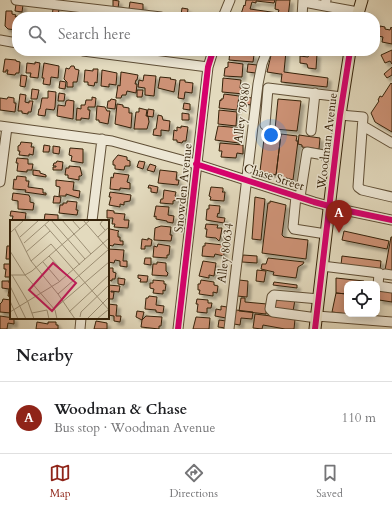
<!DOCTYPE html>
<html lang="en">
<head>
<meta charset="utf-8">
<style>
	:root { --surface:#fff; --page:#f2f2f2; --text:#202124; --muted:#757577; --line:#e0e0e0; --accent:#8f2418 }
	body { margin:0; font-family:Cardo,serif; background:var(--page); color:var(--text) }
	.controls { position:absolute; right:12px; bottom:12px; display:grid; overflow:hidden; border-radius:8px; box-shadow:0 2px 10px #0003 }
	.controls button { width:36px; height:36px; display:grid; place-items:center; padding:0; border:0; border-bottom:1px solid var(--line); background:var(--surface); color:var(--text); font:20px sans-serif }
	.you { position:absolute; left:271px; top:135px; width:14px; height:14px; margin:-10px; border:3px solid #fff; border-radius:50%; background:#1a73e8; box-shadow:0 0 0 6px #1a73e833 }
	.badge { display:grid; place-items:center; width:26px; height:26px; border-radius:50%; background:var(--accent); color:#fff; font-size:13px; font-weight:700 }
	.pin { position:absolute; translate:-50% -33px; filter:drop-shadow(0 1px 2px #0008) }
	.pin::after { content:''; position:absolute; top:21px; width:14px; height:12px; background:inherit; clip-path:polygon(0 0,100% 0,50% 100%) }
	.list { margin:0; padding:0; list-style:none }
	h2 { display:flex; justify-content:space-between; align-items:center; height:52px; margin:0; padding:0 16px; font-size:17px }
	h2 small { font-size:13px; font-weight:400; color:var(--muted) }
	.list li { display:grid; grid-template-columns:26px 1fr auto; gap:12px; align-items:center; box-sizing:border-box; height:72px; padding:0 16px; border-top:1px solid var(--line) }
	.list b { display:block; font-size:15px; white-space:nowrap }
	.list p { margin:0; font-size:13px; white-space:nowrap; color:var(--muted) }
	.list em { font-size:13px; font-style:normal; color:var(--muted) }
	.icon { flex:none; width:22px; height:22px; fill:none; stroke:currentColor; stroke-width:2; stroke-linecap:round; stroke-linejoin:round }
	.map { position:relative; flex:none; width:392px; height:329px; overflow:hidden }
	.search { position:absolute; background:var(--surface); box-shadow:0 2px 10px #0003; left:12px; right:12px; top:12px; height:44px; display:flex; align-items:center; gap:10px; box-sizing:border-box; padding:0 14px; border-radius:16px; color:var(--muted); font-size:15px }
	.sheet { height:124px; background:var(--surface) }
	nav { display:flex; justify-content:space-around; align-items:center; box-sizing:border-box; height:56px; border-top:1px solid var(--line); background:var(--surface); font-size:11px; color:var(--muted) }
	nav a { display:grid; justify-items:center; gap:2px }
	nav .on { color:var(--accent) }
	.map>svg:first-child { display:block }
	.building { fill:#ce9377; stroke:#342109; filter:url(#shadow) }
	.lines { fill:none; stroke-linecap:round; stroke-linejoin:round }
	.minor-casing { stroke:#604f36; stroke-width:11 }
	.major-casing { stroke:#342109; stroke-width:13 }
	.minor { stroke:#ede7d5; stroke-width:9 }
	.major { stroke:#e3dabe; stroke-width:11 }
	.cycleway-casing { stroke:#ede7d5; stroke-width:8 }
	.cycleway { stroke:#d6006c; stroke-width:6 }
	.labels { text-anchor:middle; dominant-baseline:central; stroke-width:3; stroke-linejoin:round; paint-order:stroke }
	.street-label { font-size:12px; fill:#342109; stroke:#ede7d5 }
	.inset-road { fill:none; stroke:#9d9076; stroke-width:1 }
	.view { fill:#c2185b; fill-opacity:0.15; stroke:#c2185b; stroke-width:2 }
	.inset-edge { fill:none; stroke:#342109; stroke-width:2 }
</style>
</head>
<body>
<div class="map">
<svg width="392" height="329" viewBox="0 0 392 329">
	<defs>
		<filter id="shadow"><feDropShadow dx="3.5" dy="3.5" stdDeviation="1" flood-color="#0004"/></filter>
	</defs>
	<rect width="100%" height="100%" fill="#e3dabe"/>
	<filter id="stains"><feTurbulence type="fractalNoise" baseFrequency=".005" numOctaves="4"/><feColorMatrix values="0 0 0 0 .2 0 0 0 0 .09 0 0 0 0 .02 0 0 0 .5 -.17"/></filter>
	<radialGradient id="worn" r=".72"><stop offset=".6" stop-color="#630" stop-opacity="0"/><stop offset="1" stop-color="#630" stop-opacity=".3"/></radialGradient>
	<path class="building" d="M 113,0 L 119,1 L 118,8 L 113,7 Z
		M 246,0 L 275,0 L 274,3 L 256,1 L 256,3 L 252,2 L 250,9 L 278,13 L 279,10 L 275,9 L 276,0 L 290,0 L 288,17 L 240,17 L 244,5 L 245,6 Z
		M 130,2 L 143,4 L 143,10 L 129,9 Z
		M 16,4 L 23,5 L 22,12 L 15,11 Z
		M 182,8 L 188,9 L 187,16 L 181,15 Z
		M 53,9 L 59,9 L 58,16 L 54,17 L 52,16 Z
		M 6,11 L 12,11 L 12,14 L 16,15 L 15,17 L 18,16 L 17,30 L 8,29 L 5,26 Z
		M 310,13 L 333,15 L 333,17 L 310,17 Z
		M 380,26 L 385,27 L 385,29 L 390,30 L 391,27 L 392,28 L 392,44 L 382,42 L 383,37 L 378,36 Z
		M 392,50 L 392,64 L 390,61 L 385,63 L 381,55 Z
		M 230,51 L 249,51 L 248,54 L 254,55 L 253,62 L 229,60 Z
		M 272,51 L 286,51 L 284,72 L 328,78 L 327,87 L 281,82 L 282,74 L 280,74 L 267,72 Z
		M 310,53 L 317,54 L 316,69 L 308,68 L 307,64 L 300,63 L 300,56 L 308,57 Z
		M 5,59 L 16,60 L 16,61 L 20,62 L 19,73 L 16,73 L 15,75 L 7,74 L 8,70 L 6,70 L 6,72 L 3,72 Z
		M 35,62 L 40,63 L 38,78 L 30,77 L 31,73 L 26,73 L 27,63 L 35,64 Z
		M 228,62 L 243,64 L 242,77 L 224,76 L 225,68 L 228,67 Z
		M 44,63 L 59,66 L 58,78 L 51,77 L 50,85 L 43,84 L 44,78 L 42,78 Z
		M 248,64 L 257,65 L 256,73 L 247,72 Z
		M 71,66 L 74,66 L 75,69 L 79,70 L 77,82 L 73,82 L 73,87 L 67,87 L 67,82 L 64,79 L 66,68 L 69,69 Z
		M 392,67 L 392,75 L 387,78 L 384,74 Z
		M 93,69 L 98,69 L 97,83 L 95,82 L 94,86 L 88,85 L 88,82 L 84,82 L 85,70 L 93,71 Z
		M 102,70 L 117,73 L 116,85 L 109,84 L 109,87 L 101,86 Z
		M 121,72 L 138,75 L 137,80 L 136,80 L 135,84 L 137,84 L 136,93 L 127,91 L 126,95 L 122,95 L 121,98 L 116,98 L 118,85 L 120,86 Z
		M 21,75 L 27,76 L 25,87 L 20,86 Z
		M 144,75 L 156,76 L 154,96 L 145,95 L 145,88 L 138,87 L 139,80 L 143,81 Z
		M 160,77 L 171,78 L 170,79 L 176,80 L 174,92 L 158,88 Z
		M 223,78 L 241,80 L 240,88 L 244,88 L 244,94 L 222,92 Z
		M 180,80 L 185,80 L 185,82 L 193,83 L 192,93 L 185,92 L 184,99 L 178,98 Z
		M 60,81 L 66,82 L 65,89 L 59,88 Z
		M 391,83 L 392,84 L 392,132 L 375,122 L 371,113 L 379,101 L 378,100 L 380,96 L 382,97 Z
		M 32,89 L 39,90 L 37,99 L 31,99 Z
		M 137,90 L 143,90 L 142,97 L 137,97 Z
		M 48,91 L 56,92 L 55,107 L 54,110 L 46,109 L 45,116 L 38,115 L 39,109 L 40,109 L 42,98 L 48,98 Z
		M 59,93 L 65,94 L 64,101 L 58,101 Z
		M 20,94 L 26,95 L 25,102 L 29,103 L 29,101 L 33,101 L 31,112 L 28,112 L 28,114 L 22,113 L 22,111 L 18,111 Z
		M 224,94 L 239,96 L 237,110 L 219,108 L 220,100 L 221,101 L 221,99 L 223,99 Z
		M 8,97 L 14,98 L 14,103 L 16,103 L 15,112 L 0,110 L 0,98 L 7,99 Z
		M 92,97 L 96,98 L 95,107 L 88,107 L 88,110 L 90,110 L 89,119 L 81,118 L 81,120 L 76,120 L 77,108 L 81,109 L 81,105 L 85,105 L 86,100 L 92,100 Z
		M 245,97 L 252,98 L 251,105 L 244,104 Z
		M 111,99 L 116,100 L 115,109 L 107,108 L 108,101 L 110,101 Z
		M 278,99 L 301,101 L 297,131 L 275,129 Z
		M 68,100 L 74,101 L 73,119 L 57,116 L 58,105 L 65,106 L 66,101 Z
		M 184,103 L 190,104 L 190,110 L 183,109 Z
		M 117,104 L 123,105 L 123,107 L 129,108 L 129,113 L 132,113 L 131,128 L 115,124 Z
		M 97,106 L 105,107 L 107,111 L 110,111 L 108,124 L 99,122 L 99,120 L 96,120 Z
		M 139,108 L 147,110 L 146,116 L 148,116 L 149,122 L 147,129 L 134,129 L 136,112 L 139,112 Z
		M 148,109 L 154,110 L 153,117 L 147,116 Z
		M 219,110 L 237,112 L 236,126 L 218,124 Z
		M 182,113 L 189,114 L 189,120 L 182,120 Z
		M 158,115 L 162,116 L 163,120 L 170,121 L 169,131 L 161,130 L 161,136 L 153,135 L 154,129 L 156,129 Z
		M 181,126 L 188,127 L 186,141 L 183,141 L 182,143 L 177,142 L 177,140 L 173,140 L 174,130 L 177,131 L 177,127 L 181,128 Z
		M 218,126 L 241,128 L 239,143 L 215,140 Z
		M 265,131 L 281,134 L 276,175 L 260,171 Z
		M 281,134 L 297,136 L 296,141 L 298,141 L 293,180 L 276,175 Z
		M 299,135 L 320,138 L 319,149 L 302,147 L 302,145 L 298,144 Z
		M 21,142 L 32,143 L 31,147 L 34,147 L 33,155 L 29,154 L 29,156 L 19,155 L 20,151 L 18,151 L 18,146 L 20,145 Z
		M 220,143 L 243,145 L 243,154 L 237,153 L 236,158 L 221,157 L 222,151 L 219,151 Z
		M 44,145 L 50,146 L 49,152 L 43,152 Z
		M 53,146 L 60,147 L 59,154 L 53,153 Z
		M 70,148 L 83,149 L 83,163 L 71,161 L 72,156 L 69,155 Z
		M 118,155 L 127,157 L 127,160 L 130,161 L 130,166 L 125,166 L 124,170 L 115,169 L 115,165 L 113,165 L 113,161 Z
		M 17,158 L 28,159 L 28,164 L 33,164 L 32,170 L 27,170 L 27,172 L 17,171 L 18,163 L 16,163 Z
		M 57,161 L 63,162 L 62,170 L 53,170 L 53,167 L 56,167 L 56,166 L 53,166 L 54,163 L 56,163 Z
		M 139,161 L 145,162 L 143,169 L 137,167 Z
		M 150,164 L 156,166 L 154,172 L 147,170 Z
		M 69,166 L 80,167 L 82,175 L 81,176 L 79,176 L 79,180 L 68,178 L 68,175 L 65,175 L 66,168 L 69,168 Z
		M 33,170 L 40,171 L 40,173 L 46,175 L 46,177 L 33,175 Z
		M 160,170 L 177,172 L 176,180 L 179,180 L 178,185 L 158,183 Z
		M 114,173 L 129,175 L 127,182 L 130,183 L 130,189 L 120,188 L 120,190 L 110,189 L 111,177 L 113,178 Z
		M 17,176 L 26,177 L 26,181 L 29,181 L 28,187 L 43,189 L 43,193 L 46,193 L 46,195 L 25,192 L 26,190 L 13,189 L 14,179 L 16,180 Z
		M 56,180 L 74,182 L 73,190 L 80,191 L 79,198 L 66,194 L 66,196 L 59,196 L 60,187 L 56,186 Z
		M 149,185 L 158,187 L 157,193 L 151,192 L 151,188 L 148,188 Z
		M 211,187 L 223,188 L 223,191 L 222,192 L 225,192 L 224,201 L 210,200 L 211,197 L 209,196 Z
		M 164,190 L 176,192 L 175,196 L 177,198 L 177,200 L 173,201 L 173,204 L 160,203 L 161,199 L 163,199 Z
		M 110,192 L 131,195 L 130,201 L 124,202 L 124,205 L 120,204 L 120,207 L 109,205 L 111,197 L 109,197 Z
		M 13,193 L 29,195 L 29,196 L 30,197 L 30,202 L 34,203 L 33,210 L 18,209 L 18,201 L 12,200 Z
		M 54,196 L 61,197 L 60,203 L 53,203 Z
		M 255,197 L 265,199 L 261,240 L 252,239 Z
		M 67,201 L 77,202 L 76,210 L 78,210 L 77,215 L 59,213 L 60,205 L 63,205 L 63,203 L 67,203 Z
		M 270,201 L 286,205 L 282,235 L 284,237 L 308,240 L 306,259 L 262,253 L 268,203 L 270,203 Z
		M 209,205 L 220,206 L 219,214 L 218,213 L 217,217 L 225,218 L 224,223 L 206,220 L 207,209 L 209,209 Z
		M 156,206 L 169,207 L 168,215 L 174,216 L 173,223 L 167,222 L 167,221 L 156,219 L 156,216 L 154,217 Z
		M 107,210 L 114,211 L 114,213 L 125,214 L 124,220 L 129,220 L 128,228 L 114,227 L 115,224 L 112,224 L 113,218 L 107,218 Z
		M 11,211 L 26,213 L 25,221 L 12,221 L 13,216 L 10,216 Z
		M 45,214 L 58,215 L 58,220 L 44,221 Z
		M 206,224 L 218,225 L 217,228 L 222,228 L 220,239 L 219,241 L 216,238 L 206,237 L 207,229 L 205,229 Z
		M 161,226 L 171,227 L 170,235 L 172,235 L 171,241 L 154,240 L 155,228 Z
		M 110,229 L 119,231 L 118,232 L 118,237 L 120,237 L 120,241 L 123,241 L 123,245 L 114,244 L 113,246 L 108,245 L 108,230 Z
		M 344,231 L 389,241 L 387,249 L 342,240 Z
		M 391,237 L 392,237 L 392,271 L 385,270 Z
		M 148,238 L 152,240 L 151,246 L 145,246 L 145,249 L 141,249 L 142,239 L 148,240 Z
		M 205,243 L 223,245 L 224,256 L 215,254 L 214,257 L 202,256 L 203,246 L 205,246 Z
		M 158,244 L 170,246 L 169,255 L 167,255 L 167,258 L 153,257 L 154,246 L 157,247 Z
		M 7,246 L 11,246 L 11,259 L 6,259 Z
		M 108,249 L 124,250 L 123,261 L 127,261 L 127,267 L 120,266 L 120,261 L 115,260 L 114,263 L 108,262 Z
		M 243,255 L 257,256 L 257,263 L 242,262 Z
		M 342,256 L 381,261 L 380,270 L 341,265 Z
		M 145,258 L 151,258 L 151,265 L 144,264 Z
		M 268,258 L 304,262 L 303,264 L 298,267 L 296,278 L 273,275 L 274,272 L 261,269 L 262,264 L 266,264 Z
		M 203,261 L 216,263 L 214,276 L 209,275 L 209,278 L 199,276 Z
		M 157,262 L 166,263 L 166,271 L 168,273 L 167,276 L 152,275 L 153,264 L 157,264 Z
		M 4,264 L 11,264 L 11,277 L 5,277 L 6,269 L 4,269 Z
		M 108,268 L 113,268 L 113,272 L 116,273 L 115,279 L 112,279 L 112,281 L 108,280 Z
		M 257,270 L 266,271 L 264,282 L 256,281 Z
		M 138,275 L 148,276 L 147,282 L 140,282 L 141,279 L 138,278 Z
		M 118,278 L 125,279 L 124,285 L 118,284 Z
		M 336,278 L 364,281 L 363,283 L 370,284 L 370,282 L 375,284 L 347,284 L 347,294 L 336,293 Z
		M 153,280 L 164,281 L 164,284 L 166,284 L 165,291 L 163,290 L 163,294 L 153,293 L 154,289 L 150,288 L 150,283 L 153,283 Z
		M 201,280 L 214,282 L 214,285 L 218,286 L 217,293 L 213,292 L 213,296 L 199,294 L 200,290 L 198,290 L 198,284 L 200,284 Z
		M 239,280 L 248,281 L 247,297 L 237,296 Z
		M 2,281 L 9,281 L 9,283 L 11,283 L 11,297 L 8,296 L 9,289 L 2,288 Z
		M 274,282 L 297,285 L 297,288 L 273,285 Z
		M 108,285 L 120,286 L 119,292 L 111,291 L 111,292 L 114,292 L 113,299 L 108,299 Z
		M 377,289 L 392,292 L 392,302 L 379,300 L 379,296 L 377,295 Z
		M 336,293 L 347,294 L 347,314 L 332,312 Z
		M 149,296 L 157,297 L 156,305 L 164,306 L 163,313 L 156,312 L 156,310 L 145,309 L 146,298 L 148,298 Z
		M 241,298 L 245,298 L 245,302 L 267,304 L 266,314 L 239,311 Z
		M 274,298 L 295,300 L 293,311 L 274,309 Z
		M 3,299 L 11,300 L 11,313 L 0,312 L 0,304 L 2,302 Z
		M 197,299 L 208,300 L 208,303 L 212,303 L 211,308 L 207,308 L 207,313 L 197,312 L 198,304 L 196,304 Z
		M 108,304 L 117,305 L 116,316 L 121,316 L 120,322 L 114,321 L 114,316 L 108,315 L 108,318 Z
		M 221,306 L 227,307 L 226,318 L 215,316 L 216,309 L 221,310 Z
		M 236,310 L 253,312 L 252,319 L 241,318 L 240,325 L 234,324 Z
		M 137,311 L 144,312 L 142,320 L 136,317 Z
		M 255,314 L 295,319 L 294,329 L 285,329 L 263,325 L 262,329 L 253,328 Z
		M 0,316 L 14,318 L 14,324 L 8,323 L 7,329 L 0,329 Z
		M 146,316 L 162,317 L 161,326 L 159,326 L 159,329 L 141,327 L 142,320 Z
		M 196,317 L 210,318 L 209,329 L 193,329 Z
		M 219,320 L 226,321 L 226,328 L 218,327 Z
		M 96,321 L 107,323 L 107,329 L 94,329 Z
		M 37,322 L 48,324 L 48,322 L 56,322 L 56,325 L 58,325 L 58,329 L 36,329 Z"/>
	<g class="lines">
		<defs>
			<path id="minor" d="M 16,0 L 161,17
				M 326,0 L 325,6 L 358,12
				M 304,2 L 325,6
				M 223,17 L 230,0
				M 302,17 L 303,0
				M 0,40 L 17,43
				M 83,51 L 208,67
				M 340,115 L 363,117 L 358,187 L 362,190 L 392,197
				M 265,125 L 268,88 L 342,97
				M 0,126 L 112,141 L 196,164 L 314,202 L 344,210 L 392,220
				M 363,126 L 392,143
				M 311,131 L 315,93
				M 0,182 L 7,127
				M 296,196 L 293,227 L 294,229 L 326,234
				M 300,197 L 307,152 L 335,157
				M 92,221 L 102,139
				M 322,266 L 379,273 L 378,286 L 392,288
				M 385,274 L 392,275
				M 317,316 L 392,322
				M 317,318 L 273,312 L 270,309 L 272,297 L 274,295 L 319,299
				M 80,329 L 81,318
				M 178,329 L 208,67 L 213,51
				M 229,329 L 258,84 L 262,64 L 267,51"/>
			<path id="major" d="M 357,17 L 362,0
				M 315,329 L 340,115 L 350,51"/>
		</defs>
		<use href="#minor" class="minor-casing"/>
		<use href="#major" class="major-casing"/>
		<use href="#minor" class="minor"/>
		<use href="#major" class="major"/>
		<defs>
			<path id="cycleway" d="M 196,164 L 314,202 L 344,210 L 392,220
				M 178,329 L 208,67 L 213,51
				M 315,329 L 340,115 L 350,51"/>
		</defs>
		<use href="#cycleway" class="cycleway-casing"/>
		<use href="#cycleway" class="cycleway"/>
	</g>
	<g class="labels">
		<g class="street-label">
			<text transform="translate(242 113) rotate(-82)">Alley 79880</text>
			<text transform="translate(327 141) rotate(-83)">Woodman Avenue</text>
			<text transform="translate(274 177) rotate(18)">Chase Street</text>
			<text transform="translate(183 188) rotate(-84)">Snowden Avenue</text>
			<text transform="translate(225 253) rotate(-83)">Alley 80634</text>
		</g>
	</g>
	<g transform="translate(10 220)">
		<rect width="99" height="99" fill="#e3dabe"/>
		<path class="inset-road" d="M 41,0 L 75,39M 52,0 L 81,34M 62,0 L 70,9M 73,0 L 99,30M 93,0 L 90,4 L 95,10M 35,5 L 70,45M 5,9 L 21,41 L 48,74 L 65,99M 0,13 L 14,0M 10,17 L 29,0M 88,17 L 99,7M 14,23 L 40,0M 0,31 L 15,55 L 45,90 L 47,99M 16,32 L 40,11M 39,36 L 57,56M 21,41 L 41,24 L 99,90M 33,42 L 50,62M 0,55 L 15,55 L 22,51 L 80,0M 2,55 L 18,82 L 24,99M 0,66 L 16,99M 48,74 L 99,29M 0,81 L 8,99M 44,89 L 99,42M 0,92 L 49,62 L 99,18M 59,92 L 99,55M 22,93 L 37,90 L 39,99M 70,97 L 71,92 L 99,65M 78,98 L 99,77M 87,99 L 99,89"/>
		<path class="view" d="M 43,43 L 66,63 L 42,91 L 19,70 Z"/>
		<rect width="99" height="99" class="inset-edge"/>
	</g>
	<rect width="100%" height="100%" filter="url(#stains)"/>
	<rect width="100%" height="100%" fill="url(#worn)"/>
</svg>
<div class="controls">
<button><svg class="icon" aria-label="locate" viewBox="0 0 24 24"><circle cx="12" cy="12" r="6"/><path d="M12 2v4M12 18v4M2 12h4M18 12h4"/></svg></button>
</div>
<div class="you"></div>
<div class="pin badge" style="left:339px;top:233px">A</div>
<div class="search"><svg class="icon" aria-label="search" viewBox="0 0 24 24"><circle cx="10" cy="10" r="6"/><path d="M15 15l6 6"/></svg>Search here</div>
</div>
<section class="sheet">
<h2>Nearby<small></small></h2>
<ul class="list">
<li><span class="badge">A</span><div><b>Woodman &amp; Chase</b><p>Bus stop · Woodman Avenue</p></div><em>110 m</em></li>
</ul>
</section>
<nav>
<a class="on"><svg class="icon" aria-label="map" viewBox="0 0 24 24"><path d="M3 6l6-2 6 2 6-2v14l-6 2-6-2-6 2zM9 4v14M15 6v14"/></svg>Map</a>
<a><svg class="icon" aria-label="directions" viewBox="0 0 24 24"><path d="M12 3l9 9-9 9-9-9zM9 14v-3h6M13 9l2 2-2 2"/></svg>Directions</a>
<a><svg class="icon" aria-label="saved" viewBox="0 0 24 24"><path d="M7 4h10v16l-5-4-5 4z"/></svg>Saved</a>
</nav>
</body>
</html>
